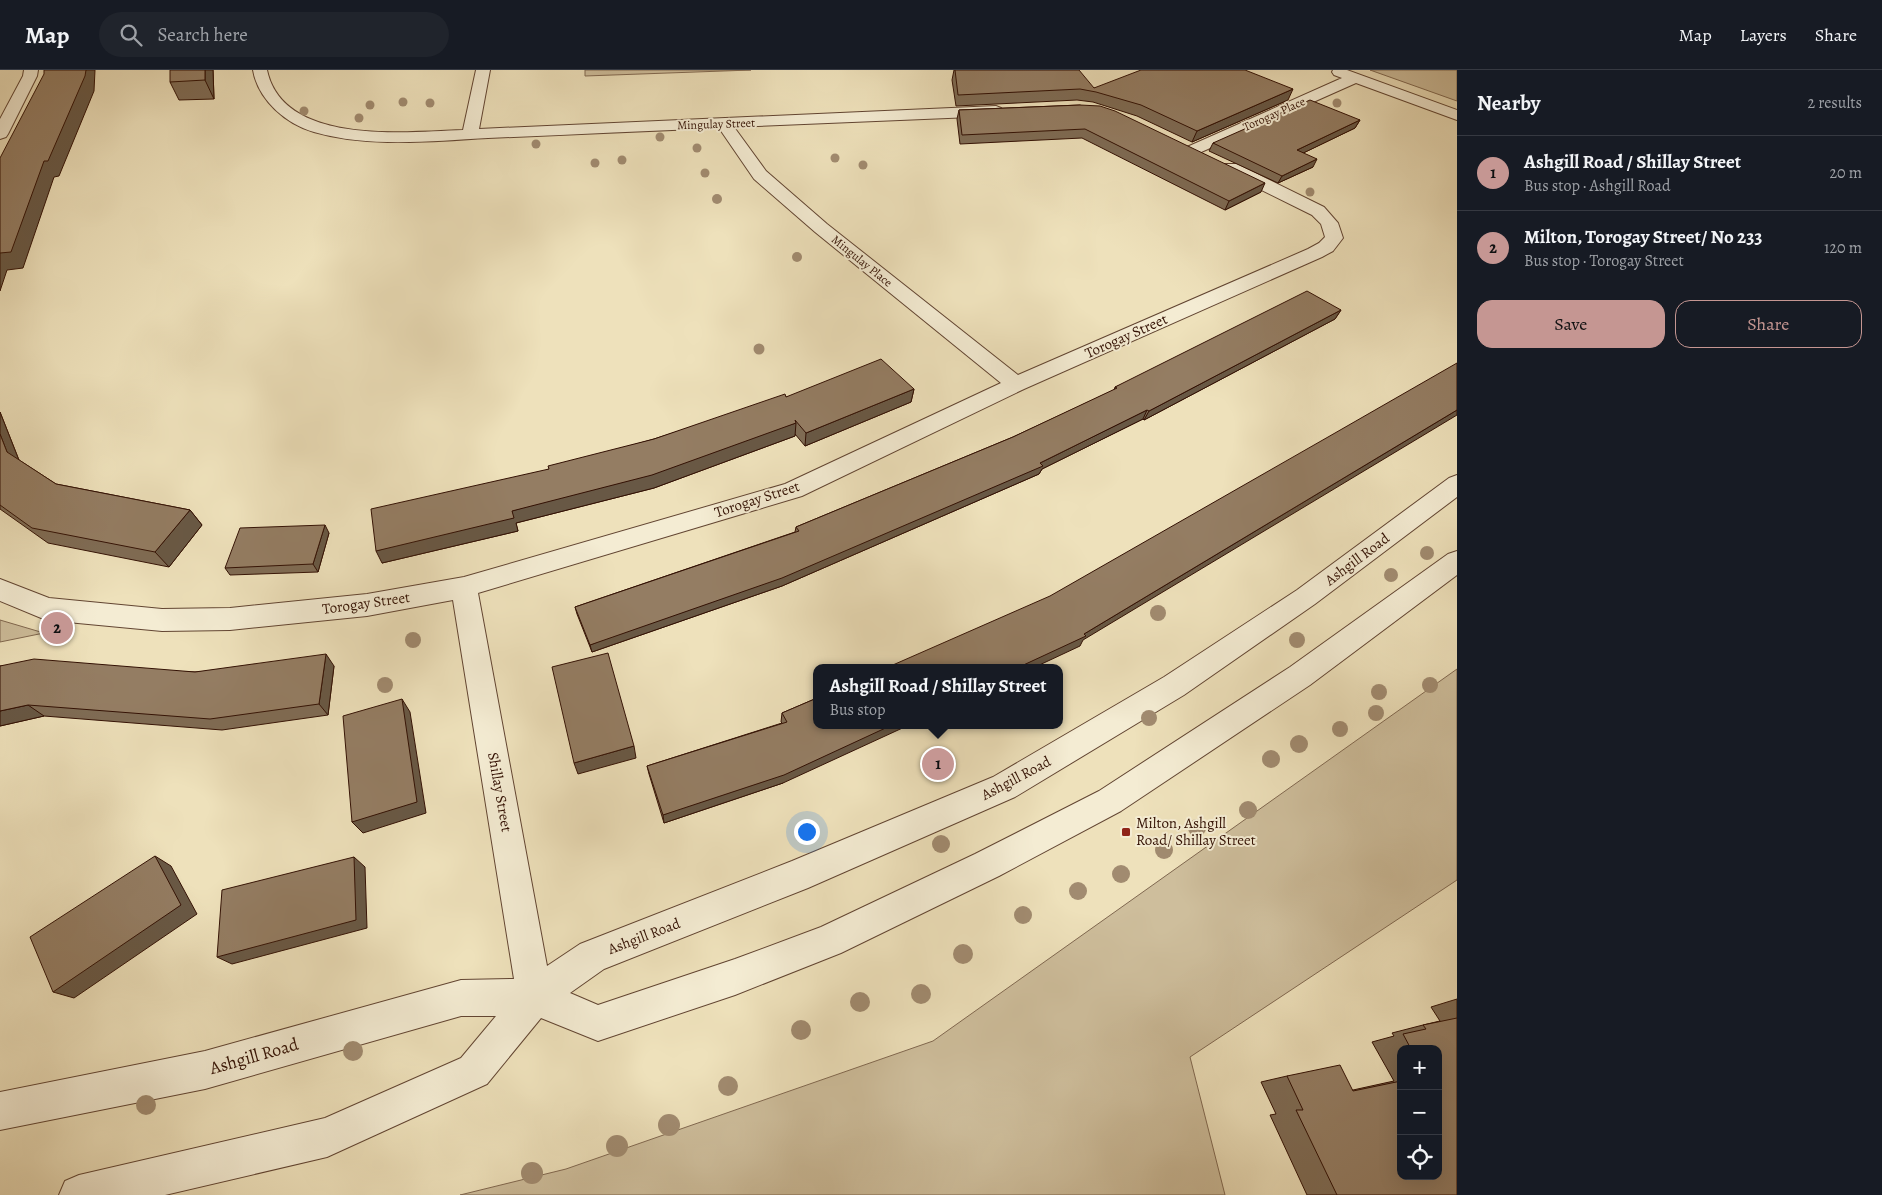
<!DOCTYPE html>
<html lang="en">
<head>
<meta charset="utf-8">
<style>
	:root { --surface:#171b24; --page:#20242c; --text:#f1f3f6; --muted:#9ea1a6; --line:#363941; --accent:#c59692 }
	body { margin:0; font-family:Alegreya,serif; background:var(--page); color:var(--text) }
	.controls { position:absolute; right:15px; bottom:15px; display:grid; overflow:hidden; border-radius:10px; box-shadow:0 5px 20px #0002 }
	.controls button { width:45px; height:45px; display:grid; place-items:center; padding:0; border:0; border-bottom:1px solid var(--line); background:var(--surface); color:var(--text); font:25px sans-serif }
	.you { position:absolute; left:806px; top:761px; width:18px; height:18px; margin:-12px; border:4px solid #fff; border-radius:50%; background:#1a73e8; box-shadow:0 0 0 8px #1a73e833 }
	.badge { display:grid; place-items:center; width:32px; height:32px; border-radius:50%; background:var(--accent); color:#111; font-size:16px; font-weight:700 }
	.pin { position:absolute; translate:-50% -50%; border:2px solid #fff; box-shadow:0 1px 5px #0006 }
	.popup { position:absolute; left:813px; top:594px; width:250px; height:65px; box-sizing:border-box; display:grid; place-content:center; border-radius:10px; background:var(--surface); filter:drop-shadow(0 1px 4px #0005); font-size:16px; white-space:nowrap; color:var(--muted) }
	.popup b { font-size:19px; color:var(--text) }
	.popup::after { content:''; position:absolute; left:50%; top:100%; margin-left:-10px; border:10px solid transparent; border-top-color:var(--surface) }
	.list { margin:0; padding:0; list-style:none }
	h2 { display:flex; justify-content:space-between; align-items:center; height:65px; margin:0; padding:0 20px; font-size:21px }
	h2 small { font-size:16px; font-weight:400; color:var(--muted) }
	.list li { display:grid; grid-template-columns:32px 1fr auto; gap:15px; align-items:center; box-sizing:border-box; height:75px; padding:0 20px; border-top:1px solid var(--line) }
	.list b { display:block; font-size:19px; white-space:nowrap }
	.list p { margin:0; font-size:16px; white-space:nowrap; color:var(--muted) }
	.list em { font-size:16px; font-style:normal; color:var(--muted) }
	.actions { display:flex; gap:10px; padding:15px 20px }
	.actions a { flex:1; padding:11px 0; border:1px solid var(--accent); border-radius:15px; text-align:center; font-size:18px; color:var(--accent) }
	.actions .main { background:var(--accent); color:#111 }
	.icon { flex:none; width:28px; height:28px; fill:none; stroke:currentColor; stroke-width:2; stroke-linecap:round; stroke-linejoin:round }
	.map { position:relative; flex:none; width:1457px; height:1125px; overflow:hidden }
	header { display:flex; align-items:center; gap:30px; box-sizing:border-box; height:70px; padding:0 25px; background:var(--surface); border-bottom:1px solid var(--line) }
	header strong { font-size:24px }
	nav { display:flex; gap:28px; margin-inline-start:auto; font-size:18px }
	.search { width:350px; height:45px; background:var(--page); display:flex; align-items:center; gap:12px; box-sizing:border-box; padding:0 18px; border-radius:28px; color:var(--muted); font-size:19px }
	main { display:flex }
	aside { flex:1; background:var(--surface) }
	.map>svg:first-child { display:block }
	.green { fill:#cebe9c; stroke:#806850 }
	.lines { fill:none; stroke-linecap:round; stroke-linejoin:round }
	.minor-casing { stroke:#624532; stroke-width:2 }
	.minor { fill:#f4ecd3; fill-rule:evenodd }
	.tree { fill:#a18b70 }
	.wall { fill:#7f6c55; stroke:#331104; fill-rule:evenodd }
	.shaded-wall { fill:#685845; stroke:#331104 }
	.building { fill:#947d63; stroke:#331104 }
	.poi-dot { fill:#8f2418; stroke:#f4ecd3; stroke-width:2 }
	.labels { text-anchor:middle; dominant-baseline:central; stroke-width:4; stroke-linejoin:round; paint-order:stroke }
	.far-street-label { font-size:12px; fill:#331104; stroke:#f4ecd3 }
	.street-label { font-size:15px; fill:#331104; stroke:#f4ecd3 }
	.poi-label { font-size:15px; fill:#331104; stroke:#f4ecd3; text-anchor:start }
	.near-street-label { font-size:18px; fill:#331104; stroke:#f4ecd3 }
</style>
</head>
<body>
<header>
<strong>Map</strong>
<div class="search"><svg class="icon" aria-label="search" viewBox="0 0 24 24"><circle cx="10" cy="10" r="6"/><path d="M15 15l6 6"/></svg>Search here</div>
<nav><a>Map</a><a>Layers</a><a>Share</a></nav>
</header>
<main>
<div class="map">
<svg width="1457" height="1125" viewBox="0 0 1457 1125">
	<rect width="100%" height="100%" fill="#eee1bb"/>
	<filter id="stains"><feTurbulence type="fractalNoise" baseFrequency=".004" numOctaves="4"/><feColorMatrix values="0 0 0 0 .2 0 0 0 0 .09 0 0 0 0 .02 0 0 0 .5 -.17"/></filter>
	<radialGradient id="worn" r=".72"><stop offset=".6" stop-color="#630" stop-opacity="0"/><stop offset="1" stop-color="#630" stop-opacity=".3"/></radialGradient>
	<path class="green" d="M 585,0 L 751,0 L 585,6 Z
		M 1370,0 L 1457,0 L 1457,31 Z
		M 0,550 L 44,563 L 0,572 Z
		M 1457,599 L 1457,810 L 1190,987 L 1225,1125 L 460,1125 L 566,1099 L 933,971 Z"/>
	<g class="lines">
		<defs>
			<path id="minor" d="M 24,0 L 38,0 L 37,6 L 8,64 L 6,67 L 0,69 L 0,49 L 23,6 Z
				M 253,0 L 267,0 C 283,76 406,62 463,60 L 476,0 L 490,0 L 479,59 L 996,36 L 1001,38 L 1004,41 L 1001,44 L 996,46 L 734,57 L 766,101 L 827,154 L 1018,305 L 1308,179 L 1319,173 L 1325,167 L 1321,154 L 1312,145 L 1225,102 L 1223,98 L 1225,94 L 1237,94 L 1324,137 L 1338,153 L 1343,168 L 1333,181 L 1322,187 L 1024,319 L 802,426 L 478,523 L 547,896 L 580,874 L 792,791 L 993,707 L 1164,607 L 1297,520 L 1449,408 L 1457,405 L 1457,427 L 1315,534 L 1184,625 L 1015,727 L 808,818 L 604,899 L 570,923 L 598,935 L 735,889 L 821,857 L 975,784 L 1099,721 L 1290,597 L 1448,484 L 1457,481 L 1457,505 L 1310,615 L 1121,741 L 999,806 L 841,883 L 735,925 L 598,971 L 541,948 L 487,1014 L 327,1087 L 165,1125 L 59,1125 L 65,1111 L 79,1105 L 325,1048 L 461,988 L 496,946 L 461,946 L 205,1019 L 0,1060 L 0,1022 L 205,981 L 461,910 L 514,909 L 453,530 L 367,546 L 230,560 L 162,561 L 46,550 L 0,531 L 0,509 L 49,528 L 162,539 L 230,538 L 367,524 L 464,507 L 785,414 L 1001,313 L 815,162 L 754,109 L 719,58 C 642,61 565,65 488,68 C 431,71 369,78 314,62 C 286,54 258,30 253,0 Z
				M 1333,0 L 1347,0 L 1457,40 L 1457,50 L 1356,13 L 1199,83 L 1187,83 L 1185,80 L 1187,77 L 1342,8 L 1334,5 L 1332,2 Z"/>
		</defs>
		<use href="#minor" class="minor-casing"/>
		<use href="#minor" class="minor"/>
	</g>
	<g class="tree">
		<circle cx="403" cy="32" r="4.5"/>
		<circle cx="430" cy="33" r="4.5"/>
		<circle cx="1337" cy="33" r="4.5"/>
		<circle cx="370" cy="35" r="4.5"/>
		<circle cx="304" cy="41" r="4.5"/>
		<circle cx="359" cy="48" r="4.5"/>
		<circle cx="660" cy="67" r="4.5"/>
		<circle cx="536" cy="74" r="4.5"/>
		<circle cx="697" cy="78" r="4.5"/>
		<circle cx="835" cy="88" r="4.5"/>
		<circle cx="622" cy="90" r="4.5"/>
		<circle cx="595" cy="93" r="4.5"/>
		<circle cx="863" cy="95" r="4.5"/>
		<circle cx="705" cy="103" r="4.5"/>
		<circle cx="1310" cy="122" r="4.5"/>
		<circle cx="717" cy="129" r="5"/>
		<circle cx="797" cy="187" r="5"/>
		<circle cx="759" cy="279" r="5.5"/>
		<circle cx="1427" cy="483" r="7"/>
		<circle cx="1391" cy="505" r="7"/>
		<circle cx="1158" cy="543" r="8"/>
		<circle cx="413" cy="570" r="8"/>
		<circle cx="1297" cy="570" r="8"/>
		<circle cx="385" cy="615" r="8"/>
		<circle cx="1430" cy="615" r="8"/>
		<circle cx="1379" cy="622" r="8"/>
		<circle cx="1376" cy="643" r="8"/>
		<circle cx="1149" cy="648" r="8"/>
		<circle cx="1340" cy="659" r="8"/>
		<circle cx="1299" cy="674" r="9"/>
		<circle cx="1271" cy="689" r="9"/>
		<circle cx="1248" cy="740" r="9"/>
		<circle cx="1197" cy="758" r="9"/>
		<circle cx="941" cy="774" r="9"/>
		<circle cx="1164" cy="780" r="9"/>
		<circle cx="1121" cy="804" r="9"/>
		<circle cx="1078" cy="821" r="9"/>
		<circle cx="1023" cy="845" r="9"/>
		<circle cx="963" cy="884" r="10"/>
		<circle cx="921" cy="924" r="10"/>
		<circle cx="860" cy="932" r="10"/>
		<circle cx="801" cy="960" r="10"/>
		<circle cx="353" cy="981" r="10"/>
		<circle cx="728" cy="1016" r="10"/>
		<circle cx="146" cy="1035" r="10"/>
		<circle cx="669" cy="1055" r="11"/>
		<circle cx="617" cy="1076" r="11"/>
		<circle cx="532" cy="1103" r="11"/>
	</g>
	<path class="wall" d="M 213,0 L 214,29 L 179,30 L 170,12 Z
		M 954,0 L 1094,18 L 1288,30 L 1192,72 L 1137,46 L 1093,32 L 1077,30 L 956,36 L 952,10 Z
		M 1080,35 L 1261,122 L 1225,140 L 1082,68 L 960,74 L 957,49 L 959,40 Z
		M 1360,50 L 1355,58 L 1303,83 L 1313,97 L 1278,113 L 1209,81 L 1213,73 Z
		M 1341,240 L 1335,249 L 1144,350 L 1143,349 L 1042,399 L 1039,404 L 782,516 L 592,582 L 577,544 L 575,537 L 795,462 L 796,457 L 1013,367 L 1114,320 L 1115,317 Z
		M 914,319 L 911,332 L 805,376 L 795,364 L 795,366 L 654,418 L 516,453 L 518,461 L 382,493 L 549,399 L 654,369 L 786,327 Z
		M 0,342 L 19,390 L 56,414 L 190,440 L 202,455 L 169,497 L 48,473 L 0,439 Z
		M 329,463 L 318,502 L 230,505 L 225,498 Z
		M 0,596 L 195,602 L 334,596 L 328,645 L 222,660 L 44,646 L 0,656 Z
		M 817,628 L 783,713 L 664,753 L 649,704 L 647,696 L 782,653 L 781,652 L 782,643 Z
		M 1457,929 L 1457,1125 L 1307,1125 L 1270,1045 L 1276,1044 L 1261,1012 L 1287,1006 L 1353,1020 L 1394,1011 L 1372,972 L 1394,966 L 1392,963 L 1423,955 L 1440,951 L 1431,937 ZM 1401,979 L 1438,979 L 1401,1106 Z"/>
	<path class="shaded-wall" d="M 86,0 L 95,0 L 94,21 L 59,106 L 54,107 L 23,198 L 7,200 L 0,221 L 0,183 Z
		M 205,0 L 213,0 L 214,29 L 205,10 Z
		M 1293,19 L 1288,30 L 1192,72 L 1197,61 Z
		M 1360,50 L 1355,58 L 1293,88 L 1297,80 Z
		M 1317,89 L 1313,97 L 1278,113 L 1282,106 Z
		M 1265,113 L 1261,122 L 1225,140 L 1229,131 Z
		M 1341,240 L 1335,249 L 1144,350 L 1149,341 Z
		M 914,319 L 911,332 L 805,376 L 806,363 Z
		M 1147,340 L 1143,349 L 1042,399 L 1039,404 L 782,516 L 592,582 L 590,575 L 1040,393 Z
		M 1457,340 L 1457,345 L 1083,570 L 1080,576 L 1033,598 L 1017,598 L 1084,564 Z
		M 0,342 L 22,398 L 7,382 L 0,364 Z
		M 796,353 L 795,366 L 654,418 L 516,453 L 518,461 L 382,493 L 376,481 L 512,441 Z
		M 190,440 L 202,455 L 169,497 L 155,482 Z
		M 325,455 L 329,463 L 318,502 L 313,494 Z
		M 326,584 L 334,596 L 328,645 L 319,634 Z
		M 402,629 L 410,642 L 426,743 L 363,763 L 352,752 Z
		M 28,635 L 44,646 L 0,656 L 0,641 Z
		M 892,655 L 909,655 L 783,713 L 664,753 L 663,745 Z
		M 634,676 L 636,688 L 578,704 L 574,693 Z
		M 155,786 L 171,796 L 197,844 L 74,928 L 53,922 Z
		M 354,787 L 365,797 L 367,858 L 232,894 L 217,887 Z"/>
	<path class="building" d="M 44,0 L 86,0 L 85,6 L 48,91 L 44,91 L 11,182 L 0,183 L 0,88 L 44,4 Z
		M 170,0 L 205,0 L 205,10 L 170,12 Z
		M 955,0 L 1079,0 L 1094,18 L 1141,0 L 1245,0 L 1293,19 L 1197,61 L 1141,35 L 1096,22 L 1080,19 L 958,25 Z
		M 1310,30 L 1360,50 L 1297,80 L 1317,89 L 1282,106 L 1213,73 Z
		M 1080,35 L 1100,36 L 1115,41 L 1265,113 L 1229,131 L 1085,59 L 962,65 L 959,40 Z
		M 1307,221 L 1341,240 L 1149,341 L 1147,340 L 1040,393 L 1043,396 L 782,508 L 590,575 L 575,537 L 799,461 L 796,457 L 1013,367 L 1117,318 L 1115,317 Z
		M 881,289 L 914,319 L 806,363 L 795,350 L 796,353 L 652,405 L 512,441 L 514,448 L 376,481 L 371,439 L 549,399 L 548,396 L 654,369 L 785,324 L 786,327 Z
		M 1457,293 L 1457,340 L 1084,564 L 1086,566 L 1017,598 L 886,598 L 1050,526 L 1335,363 Z
		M 0,364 L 7,382 L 56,414 L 190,440 L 155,482 L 32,458 L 0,435 Z
		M 325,455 L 313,494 L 225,498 L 240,458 Z
		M 608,583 L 634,676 L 574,693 L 552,597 Z
		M 326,584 L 319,634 L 210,649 L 28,635 L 0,641 L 0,596 L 34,589 L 195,602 Z
		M 817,628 L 817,655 L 892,655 L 784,705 L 663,745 L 647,696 L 787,652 L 782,643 Z
		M 402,629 L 417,732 L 352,752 L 343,646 Z
		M 155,786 L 181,835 L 53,922 L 30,867 Z
		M 354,787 L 356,850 L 217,887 L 222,820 Z
		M 1457,948 L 1457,1125 L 1337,1125 L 1296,1040 L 1303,1040 L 1287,1006 L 1340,995 L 1353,1021 L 1401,1011 L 1401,1106 L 1438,1106 L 1438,979 L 1411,979 L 1403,964 L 1426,959 L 1423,955 Z"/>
	<rect class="poi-dot" x="1121" y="757" width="10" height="10" rx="2.5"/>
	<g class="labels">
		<g class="far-street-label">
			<text transform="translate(1274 44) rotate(-24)">Torogay Place</text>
			<text transform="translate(716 54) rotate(-2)">Mingulay Street</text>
			<text transform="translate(862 191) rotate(39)">Mingulay Place</text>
		</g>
		<g class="street-label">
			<text transform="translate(1126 266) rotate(-24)">Torogay Street</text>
			<text transform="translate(757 429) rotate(-18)">Torogay Street</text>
			<text transform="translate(1357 489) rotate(-37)">Ashgill Road</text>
			<text transform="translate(366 533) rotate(-8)">Torogay Street</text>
			<text transform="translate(1016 708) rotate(-28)">Ashgill Road</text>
			<text transform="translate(500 722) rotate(80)">Shillay Street</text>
			<text transform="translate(644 866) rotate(-21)">Ashgill Road</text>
		</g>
		<g class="poi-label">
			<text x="1136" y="753">Milton, Ashgill<tspan x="1136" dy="17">Road/ Shillay Street</tspan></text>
		</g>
		<g class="near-street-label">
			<text transform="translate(254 986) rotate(-16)">Ashgill Road</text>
		</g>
	</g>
	<rect width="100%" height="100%" filter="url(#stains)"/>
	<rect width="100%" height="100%" fill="url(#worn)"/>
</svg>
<div class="controls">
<button>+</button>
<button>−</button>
<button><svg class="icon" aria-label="locate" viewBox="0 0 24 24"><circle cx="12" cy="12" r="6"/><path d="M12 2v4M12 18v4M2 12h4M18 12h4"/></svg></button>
</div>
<div class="you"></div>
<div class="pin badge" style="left:938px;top:694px">1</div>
<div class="popup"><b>Ashgill Road / Shillay Street</b>Bus stop</div>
<div class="pin badge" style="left:57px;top:558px">2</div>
</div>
<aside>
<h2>Nearby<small>2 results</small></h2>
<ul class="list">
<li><span class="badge">1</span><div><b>Ashgill Road / Shillay Street</b><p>Bus stop · Ashgill Road</p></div><em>20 m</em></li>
<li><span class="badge">2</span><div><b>Milton, Torogay Street/ No 233</b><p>Bus stop · Torogay Street</p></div><em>120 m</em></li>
</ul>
<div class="actions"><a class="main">Save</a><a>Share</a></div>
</aside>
</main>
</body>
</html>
